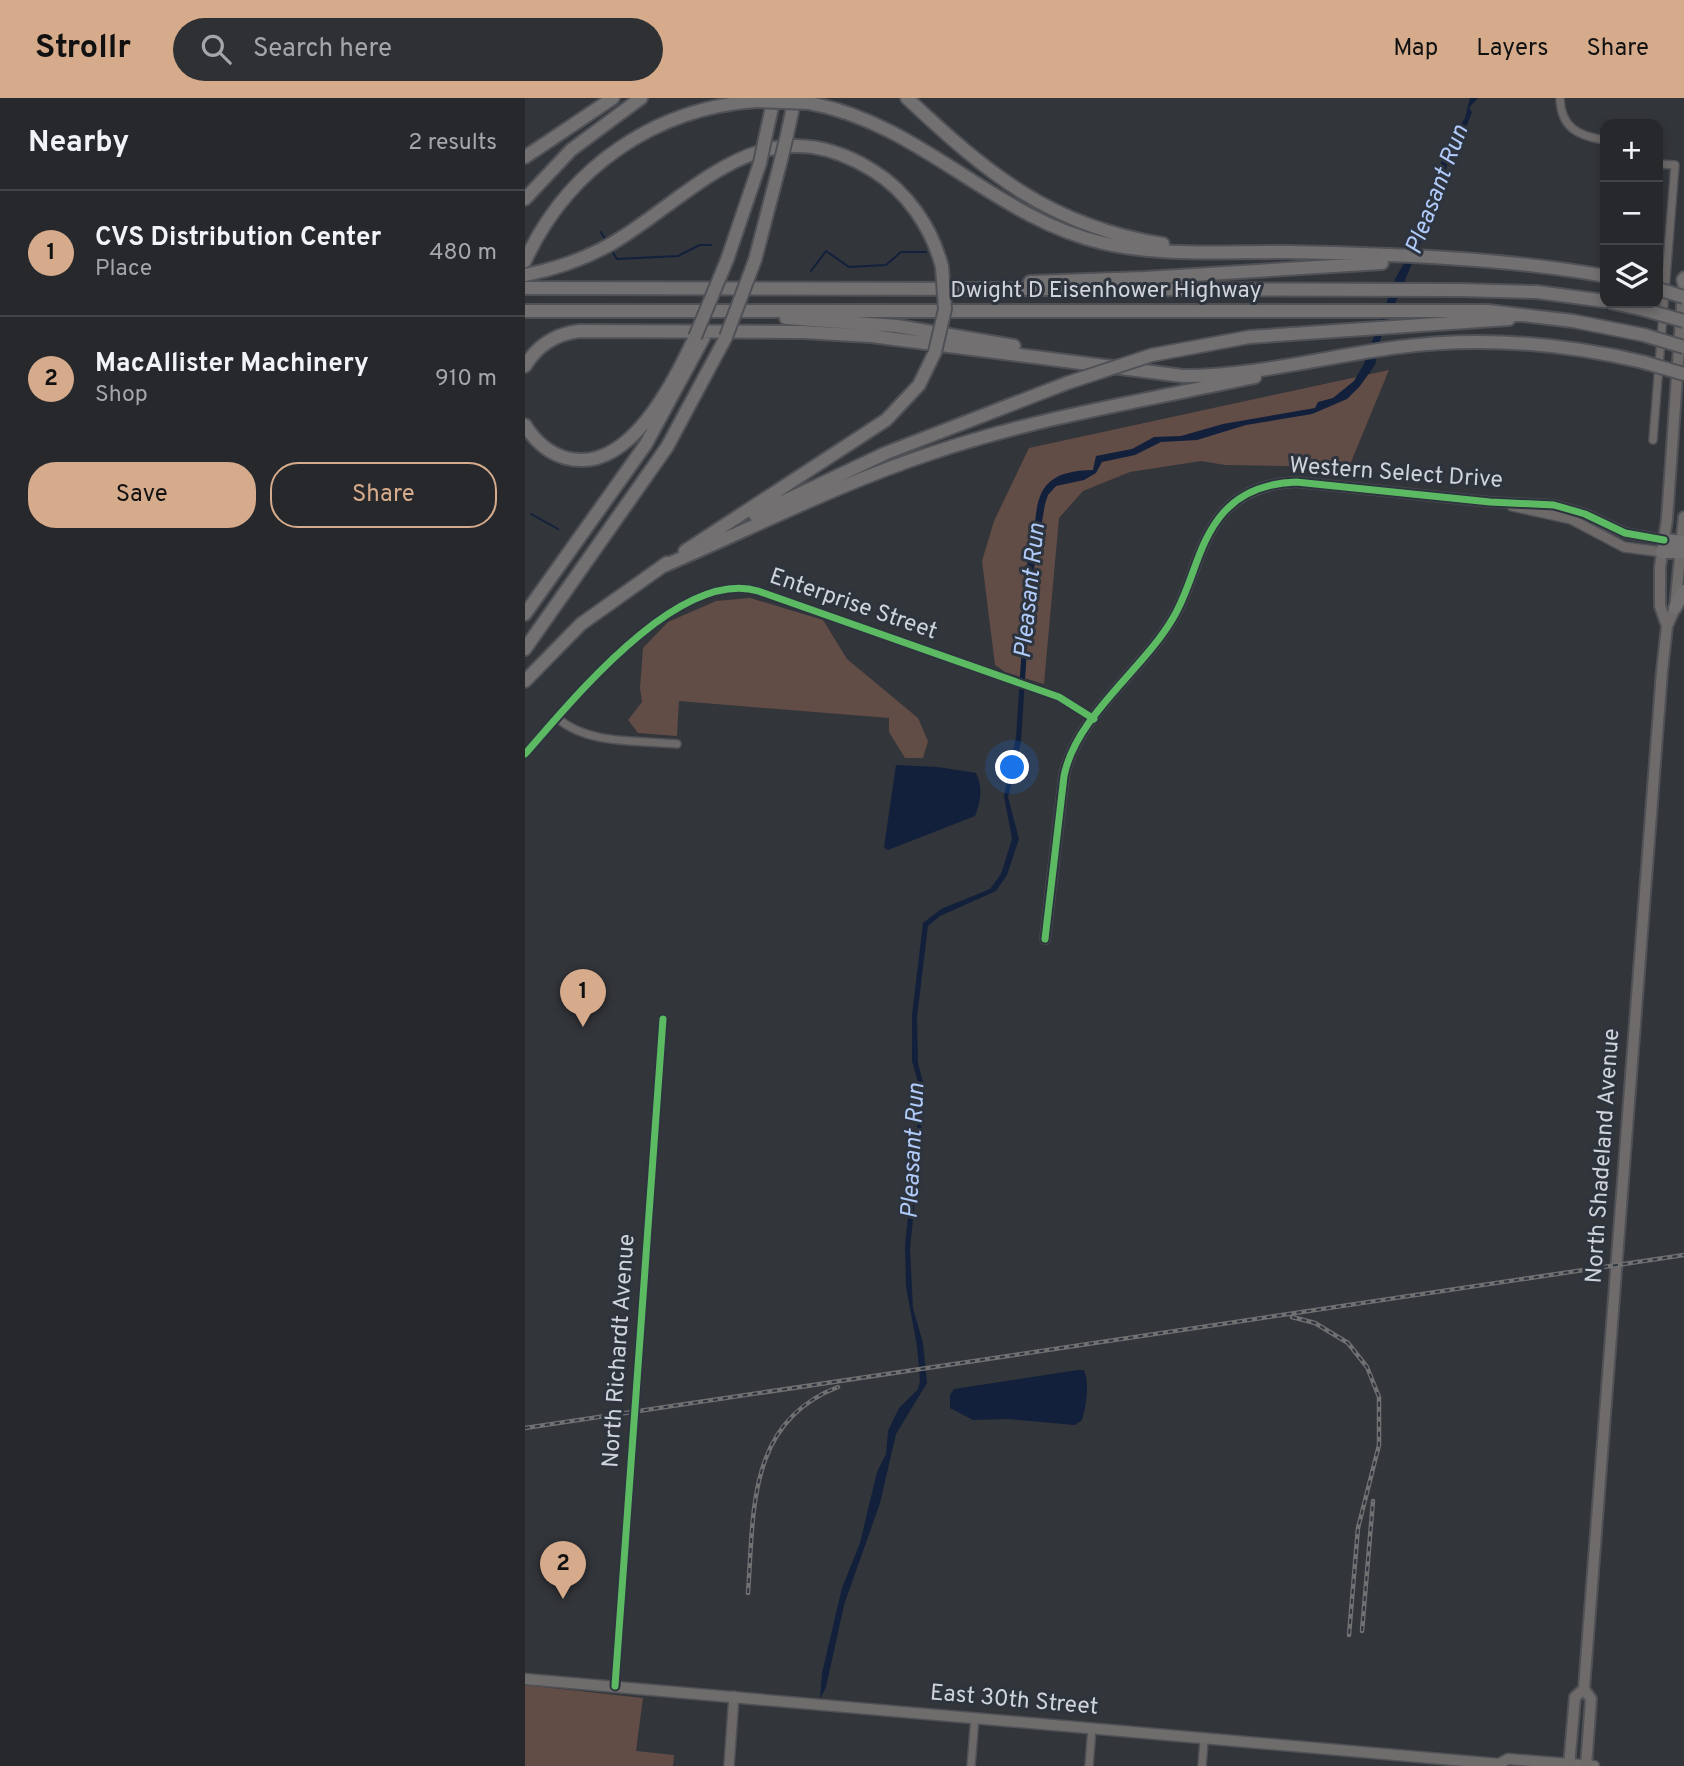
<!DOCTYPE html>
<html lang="en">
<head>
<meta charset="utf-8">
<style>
	:root { --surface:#26282c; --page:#2e3034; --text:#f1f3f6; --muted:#a4a6a9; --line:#424448; --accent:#d6ab8b }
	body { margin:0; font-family:Overpass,sans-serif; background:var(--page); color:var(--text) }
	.controls { position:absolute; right:21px; top:21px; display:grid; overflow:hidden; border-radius:14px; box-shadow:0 4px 10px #0003 }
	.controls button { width:63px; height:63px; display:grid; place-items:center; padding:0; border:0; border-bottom:2px solid var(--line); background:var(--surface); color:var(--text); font:35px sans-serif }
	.you { position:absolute; left:488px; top:670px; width:24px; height:24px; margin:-18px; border:5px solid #fff; border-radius:50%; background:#1a73e8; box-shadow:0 0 0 10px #1a73e833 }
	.badge { display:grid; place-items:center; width:46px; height:46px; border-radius:50%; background:var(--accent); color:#111; font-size:23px; font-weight:700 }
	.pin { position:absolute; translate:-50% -58px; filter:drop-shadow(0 2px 4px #0008) }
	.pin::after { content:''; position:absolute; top:37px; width:24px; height:21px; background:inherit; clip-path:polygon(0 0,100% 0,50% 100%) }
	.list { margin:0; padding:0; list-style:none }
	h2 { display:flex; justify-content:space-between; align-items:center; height:91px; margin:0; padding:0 28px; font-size:30px }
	h2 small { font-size:23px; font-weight:400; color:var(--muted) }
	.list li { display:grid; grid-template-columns:46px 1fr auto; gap:21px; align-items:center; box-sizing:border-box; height:126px; padding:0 28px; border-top:2px solid var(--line) }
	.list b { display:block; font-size:26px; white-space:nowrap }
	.list p { margin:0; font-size:23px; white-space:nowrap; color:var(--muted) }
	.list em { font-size:23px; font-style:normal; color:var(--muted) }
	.actions { display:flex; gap:14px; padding:21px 28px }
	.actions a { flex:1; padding:16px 0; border:2px solid var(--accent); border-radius:28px; text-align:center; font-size:24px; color:var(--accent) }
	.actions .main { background:var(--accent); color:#111 }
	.icon { flex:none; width:38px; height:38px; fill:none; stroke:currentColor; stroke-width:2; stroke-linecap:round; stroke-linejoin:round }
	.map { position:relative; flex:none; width:1159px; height:1668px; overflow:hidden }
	header { display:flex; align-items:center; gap:42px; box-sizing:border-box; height:98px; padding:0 35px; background:var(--accent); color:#111 }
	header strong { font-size:33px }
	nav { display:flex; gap:38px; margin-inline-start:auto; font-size:24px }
	.search { width:490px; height:63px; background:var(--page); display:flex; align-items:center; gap:18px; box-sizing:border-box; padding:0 24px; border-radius:38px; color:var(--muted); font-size:26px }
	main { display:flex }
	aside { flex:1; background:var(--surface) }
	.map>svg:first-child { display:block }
	.green { fill:#624c46 }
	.water { fill:#12203c }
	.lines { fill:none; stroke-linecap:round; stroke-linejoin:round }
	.stream { stroke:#12203c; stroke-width:2 }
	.minor-casing { stroke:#4f5156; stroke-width:10 }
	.tertiary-casing { stroke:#4f5156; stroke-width:12 }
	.secondary-casing { stroke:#4f5156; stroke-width:13 }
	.primary-casing { stroke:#4f5156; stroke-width:14 }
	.motorway-casing { stroke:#4f5156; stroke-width:16 }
	.minor { stroke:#6e6969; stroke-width:7 }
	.tertiary { stroke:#6e6969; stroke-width:9 }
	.secondary { stroke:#6f6c6c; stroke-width:10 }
	.primary { stroke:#6e6b6a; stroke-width:10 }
	.motorway { stroke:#737071; stroke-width:12 }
	.rail-casing { stroke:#717071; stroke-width:4.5 }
	.rail { stroke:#2e343e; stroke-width:2; stroke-dasharray:5; stroke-linecap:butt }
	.motorway-bridge-casing { stroke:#4f5156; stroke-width:16; stroke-linecap:butt }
	.motorway-bridge { stroke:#737071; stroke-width:12 }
	.cycleway-casing { stroke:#2e343e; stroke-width:11 }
	.cycleway { stroke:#5cba63; stroke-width:7 }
	.labels { text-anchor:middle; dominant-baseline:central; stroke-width:6; stroke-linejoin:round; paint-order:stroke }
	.street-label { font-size:23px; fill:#d0d3da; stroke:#2e343e }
	.water-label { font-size:24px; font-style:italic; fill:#b0caf9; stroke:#2e343e }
</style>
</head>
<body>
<header>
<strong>Strollr</strong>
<div class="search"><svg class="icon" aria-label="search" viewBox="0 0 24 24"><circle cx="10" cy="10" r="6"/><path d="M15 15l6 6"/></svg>Search here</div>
<nav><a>Map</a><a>Layers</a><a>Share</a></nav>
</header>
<main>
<aside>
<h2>Nearby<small>2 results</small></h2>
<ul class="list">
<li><span class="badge">1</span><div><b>CVS Distribution Center</b><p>Place</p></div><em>480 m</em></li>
<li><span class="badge">2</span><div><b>MacAllister Machinery</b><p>Shop</p></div><em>910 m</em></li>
</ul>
<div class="actions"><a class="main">Save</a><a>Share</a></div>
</aside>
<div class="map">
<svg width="1159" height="1668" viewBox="0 0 1159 1668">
	<rect width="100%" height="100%" fill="#32353a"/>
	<path class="green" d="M 864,272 L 824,369 L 700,367 L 676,363 L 605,374 L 558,393 L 534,420 L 519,586 L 480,574 L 470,567 L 457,463 L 469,423 L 504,350 Z
		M 225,500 L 298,522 L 322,561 L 393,620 L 403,643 L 398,660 L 380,660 L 364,634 L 364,620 L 154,603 L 152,638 L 113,635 L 103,622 L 117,604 L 115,590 L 118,550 L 143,524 L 191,503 Z
		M 0,1587 L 118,1600 L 111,1653 L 149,1657 L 148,1668 L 0,1668 Z"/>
	<path class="water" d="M 945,0 L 953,0 L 944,10 L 947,14 L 940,32 L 929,43 L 908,116 L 856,239 L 850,267 L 835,288 L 822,301 L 787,316 L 721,327 L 672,342 L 636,344 L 610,357 L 577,364 L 571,375 L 559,382 L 531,388 L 523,397 L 520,406 L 506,489 L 496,644 L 483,699 L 494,741 L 482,777 L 471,793 L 415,818 L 403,828 L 392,919 L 393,965 L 398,984 L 396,1040 L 385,1151 L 388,1210 L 398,1245 L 402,1285 L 371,1336 L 355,1405 L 319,1507 L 301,1589 L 295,1601 L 297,1575 L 317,1490 L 335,1445 L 352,1374 L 361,1356 L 363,1333 L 374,1310 L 393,1291 L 395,1283 L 392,1248 L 381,1189 L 380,1146 L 392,1040 L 393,984 L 387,963 L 387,917 L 398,825 L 416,811 L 465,791 L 476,776 L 487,741 L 479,698 L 491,639 L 503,455 L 504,447 L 509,442 C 511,396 515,373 568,372 L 571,358 L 607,351 L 629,339 L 656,338 L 698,326 L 790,310 L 793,304 L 808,300 L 829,283 L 839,266 L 870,181 L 890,146 L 895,124 L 907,105 L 919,52 L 940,20 Z
		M 371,667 L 413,669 L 451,675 C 458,689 456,703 450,718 L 363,752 L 359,749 Z
		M 553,1272 L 559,1272 C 565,1286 561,1308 557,1322 L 550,1327 L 483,1321 L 448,1322 L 425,1310 L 425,1297 L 429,1291 Z"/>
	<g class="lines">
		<path class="stream" d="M 76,134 L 80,141
			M 87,153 L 92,161 L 153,158 L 175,147 L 186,147
			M 286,173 L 301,153 L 324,169 L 361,167 L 376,154 L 401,154
			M 6,416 L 33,431"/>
		<defs>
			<path id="minor" d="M 1035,0 C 1036,30 1053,38 1080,42
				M 1128,342 L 1150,67 L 1133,66
				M 32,620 C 63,647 113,642 152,646
				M 0,656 C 47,603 153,470 233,493 L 534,599 L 569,621
				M 90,1588 L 138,921
				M 446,1668 L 450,1619
				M 564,1668 L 567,1630
				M 677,1668 L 679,1643"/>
			<path id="tertiary" d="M 987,408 L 1046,421 L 1099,449 L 1137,454
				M 520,841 L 539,678 C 551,618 618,572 648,520 C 668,487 672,444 699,414 C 718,393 744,385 771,384 L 965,404 L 1029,407 L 1060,416 L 1100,435 L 1139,442
				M 204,1668 L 209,1598"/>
			<path id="secondary" d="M 0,1581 L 974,1666 L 983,1661 L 1069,1668"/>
			<path id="primary" d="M 1142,528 L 1135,508 L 1135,469 L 1142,421 L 1159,179
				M 1044,1668 L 1050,1599 L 1059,1591
				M 1061,1668 L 1066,1601 L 1059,1591 L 1137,573 L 1142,528 L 1150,510 L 1159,419"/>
			<path id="motorway" d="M 382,0 C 463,76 525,128 638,146
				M 284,5 C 396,25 469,120 578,145 C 638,159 703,153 763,154 C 865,156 981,160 1080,178
				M 262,37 L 270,0
				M 240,41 L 249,0
				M 0,59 L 88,0
				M 0,101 L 46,52 L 116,0
				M 202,162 L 235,65
				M 230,162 L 256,62
				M 0,163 C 43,70 129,10 232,3
				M 0,177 C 35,170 69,158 99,138 C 179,86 243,8 347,72 C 382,93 407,130 417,169
				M 1158,182 L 1159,182
				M 505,184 L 620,180 L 857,165
				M 0,190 L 935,192 L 1012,194 L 1080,203
				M 1088,205 L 1120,212
				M 0,213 L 963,213 L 1048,223 L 1119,237
				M 261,220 L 372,228 L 489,248
				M 627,257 L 724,239 L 984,221
				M 0,268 C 12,248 31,236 54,233 L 278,234 L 346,238 L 658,278 C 731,278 803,258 874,249 C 957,238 1037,245 1118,264
				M 0,327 C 10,343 23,355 41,360 C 104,377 148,285 170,239
				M 230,417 L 361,355 L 542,285
				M 1139,442 L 1159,444
				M 160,453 L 361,322 L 394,287 L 410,254
				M 1137,454 L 1159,454
				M 136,469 C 226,431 311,387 404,356 C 510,320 621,302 730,279
				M 1150,510 L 1159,493
				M 0,516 L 121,346 L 179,239
				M 0,551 L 142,349 L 201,239
				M 0,583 L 56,526 L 142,465"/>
		</defs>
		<use href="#minor" class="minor-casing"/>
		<use href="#tertiary" class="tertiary-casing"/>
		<use href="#secondary" class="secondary-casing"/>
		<use href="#primary" class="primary-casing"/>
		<use href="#motorway" class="motorway-casing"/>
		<use href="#minor" class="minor"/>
		<use href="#tertiary" class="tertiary"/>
		<use href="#secondary" class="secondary"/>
		<use href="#primary" class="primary"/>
		<use href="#motorway" class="motorway"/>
		<defs>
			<path id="rail" d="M 767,1219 L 790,1225 L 823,1245 L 842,1269 L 854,1299 L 854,1347 L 833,1430 L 824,1537
				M 0,1330 L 1159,1157
				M 223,1495 C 229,1413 222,1324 313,1289
				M 837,1533 L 848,1403"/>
		</defs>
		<use href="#rail" class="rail-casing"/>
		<use href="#rail" class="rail"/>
		<defs>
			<path id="motorway-bridge" d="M 232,3 L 284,5
				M 256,62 L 262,37
				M 235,65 L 240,41
				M 1133,191 L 1159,199
				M 1120,212 L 1159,223
				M 1119,237 L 1159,249
				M 170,239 L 202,162
				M 201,239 L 230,162
				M 410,254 L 420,211 L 417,169
				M 1118,264 L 1159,276
				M 542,285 L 627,257"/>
		</defs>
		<use href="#motorway-bridge" class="motorway-bridge-casing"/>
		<use href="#motorway-bridge" class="motorway-bridge"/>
		<defs>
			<path id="cycleway" d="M 0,656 C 47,603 153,470 233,493 L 534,599 L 569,621
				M 520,841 L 539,678 C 551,618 618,572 648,520 C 668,487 672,444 699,414 C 718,393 744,385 771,384 L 965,404 L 1029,407 L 1060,416 L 1100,435 L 1139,442
				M 90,1588 L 138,921"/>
		</defs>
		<use href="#cycleway" class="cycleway-casing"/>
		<use href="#cycleway" class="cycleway"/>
	</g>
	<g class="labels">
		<g class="street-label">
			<text x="581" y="193">Dwight D Eisenhower Highway</text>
			<text transform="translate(871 376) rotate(4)">Western Select Drive</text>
			<text transform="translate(328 507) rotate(19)">Enterprise Street</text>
			<text transform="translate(1079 1058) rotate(-86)">North Shadeland Avenue</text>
			<text transform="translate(95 1253) rotate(-86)">North Richardt Avenue</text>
			<text transform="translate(489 1603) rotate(5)">East 30th Street</text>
		</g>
		<g class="water-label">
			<text transform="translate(913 92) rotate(-69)">Pleasant Run</text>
			<text transform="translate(506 493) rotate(-84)">Pleasant Run</text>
			<text transform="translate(389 1053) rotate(-87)">Pleasant Run</text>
		</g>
	</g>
</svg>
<div class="controls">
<button>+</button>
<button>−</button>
<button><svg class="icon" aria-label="layers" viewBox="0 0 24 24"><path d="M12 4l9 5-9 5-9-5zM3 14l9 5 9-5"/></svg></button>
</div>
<div class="you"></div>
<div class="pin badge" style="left:58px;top:929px">1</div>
<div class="pin badge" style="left:38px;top:1501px">2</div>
</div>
</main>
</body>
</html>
